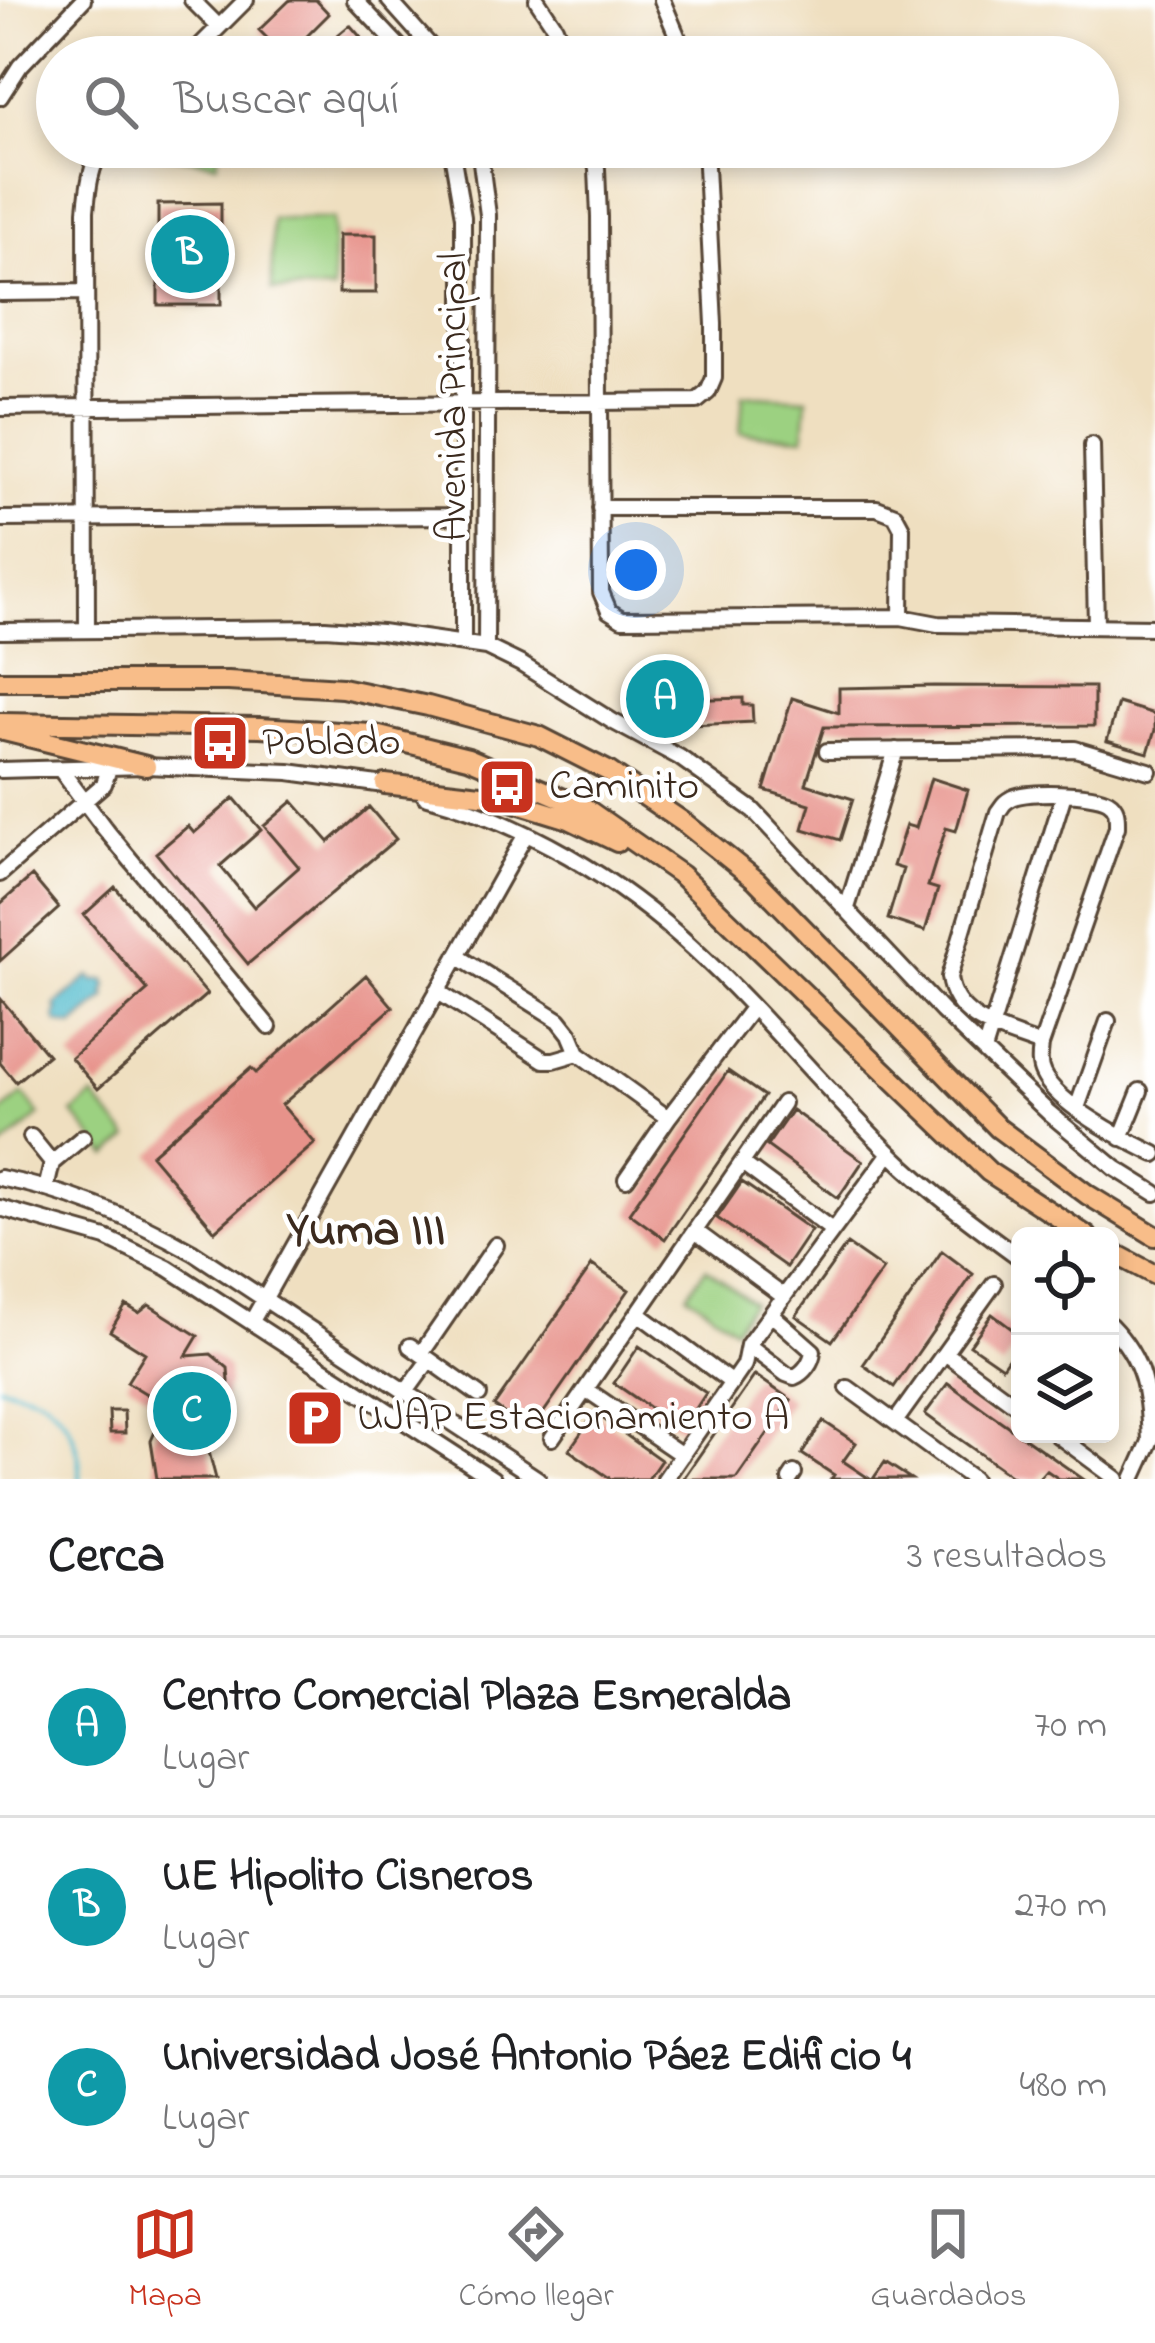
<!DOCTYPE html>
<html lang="es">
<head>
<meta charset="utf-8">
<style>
	:root { --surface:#fff; --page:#f6f6f6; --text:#202124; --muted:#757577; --line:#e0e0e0; --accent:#c8321e }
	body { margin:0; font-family:"Indie Flower",sans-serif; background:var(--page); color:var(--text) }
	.controls { position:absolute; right:36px; bottom:36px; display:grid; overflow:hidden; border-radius:18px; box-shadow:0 6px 18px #0003 }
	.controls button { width:108px; height:108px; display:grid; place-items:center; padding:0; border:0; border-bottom:3px solid var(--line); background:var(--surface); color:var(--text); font:60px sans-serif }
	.you { position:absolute; left:636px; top:570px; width:42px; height:42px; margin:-30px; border:9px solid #fff; border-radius:50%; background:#1a73e8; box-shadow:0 0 0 18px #1a73e833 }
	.badge { display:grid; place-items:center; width:78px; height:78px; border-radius:50%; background:var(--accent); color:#fff; font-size:39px; font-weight:700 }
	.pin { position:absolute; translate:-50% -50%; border:6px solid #fff; box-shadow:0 3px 12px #0006 }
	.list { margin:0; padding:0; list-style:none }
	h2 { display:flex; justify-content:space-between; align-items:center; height:156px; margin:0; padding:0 48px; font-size:51px }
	h2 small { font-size:39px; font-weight:400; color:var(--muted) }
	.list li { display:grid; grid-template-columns:78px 1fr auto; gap:36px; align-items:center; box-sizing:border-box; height:180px; padding:0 48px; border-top:3px solid var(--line) }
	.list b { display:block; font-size:45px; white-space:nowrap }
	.list p { margin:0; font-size:39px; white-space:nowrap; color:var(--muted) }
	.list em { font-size:39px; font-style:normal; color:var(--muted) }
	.icon { flex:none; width:66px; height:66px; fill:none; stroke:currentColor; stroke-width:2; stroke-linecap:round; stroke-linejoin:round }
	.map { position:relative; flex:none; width:1155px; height:1479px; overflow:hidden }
	.search { position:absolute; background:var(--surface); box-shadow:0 6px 18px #0003; left:36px; right:36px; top:36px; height:132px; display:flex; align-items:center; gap:30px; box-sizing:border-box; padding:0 42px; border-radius:66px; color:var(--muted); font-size:45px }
	.sheet { height:696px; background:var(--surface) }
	nav { display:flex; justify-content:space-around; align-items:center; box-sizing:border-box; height:168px; border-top:3px solid var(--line); background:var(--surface); font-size:33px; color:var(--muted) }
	nav a { display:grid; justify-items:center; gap:6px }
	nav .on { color:var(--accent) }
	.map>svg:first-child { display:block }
	.green { fill:#9cd181; stroke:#6c7e50; stroke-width:3 }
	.water { fill:#4eb9cb; stroke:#447274; stroke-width:3 }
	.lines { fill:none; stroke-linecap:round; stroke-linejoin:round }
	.stream { stroke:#4eb9cb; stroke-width:4.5 }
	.building { fill:#e7928a }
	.minor-casing { stroke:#564536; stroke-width:20 }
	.major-casing { stroke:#564536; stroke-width:24 }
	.minor { stroke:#fff; stroke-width:14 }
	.major { stroke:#f8bd89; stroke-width:18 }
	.labels { text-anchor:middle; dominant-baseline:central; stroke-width:9; stroke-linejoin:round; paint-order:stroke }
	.street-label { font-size:42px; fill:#3b2a1e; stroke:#fff }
	.poi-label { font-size:42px; fill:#3b2a1e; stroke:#fff; text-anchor:start }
	.quarter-label { font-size:48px; font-weight:bold; fill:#3b2a1e; stroke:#fff }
</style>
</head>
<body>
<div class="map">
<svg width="1155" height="1479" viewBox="0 0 1155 1479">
	<rect width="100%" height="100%" fill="#fff"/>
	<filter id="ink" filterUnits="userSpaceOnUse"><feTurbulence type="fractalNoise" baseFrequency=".00833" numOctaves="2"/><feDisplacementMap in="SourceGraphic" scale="24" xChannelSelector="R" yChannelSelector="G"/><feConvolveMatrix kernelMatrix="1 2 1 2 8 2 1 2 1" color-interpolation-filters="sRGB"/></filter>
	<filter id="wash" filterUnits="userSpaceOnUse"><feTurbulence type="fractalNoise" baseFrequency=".004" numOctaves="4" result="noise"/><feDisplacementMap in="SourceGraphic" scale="48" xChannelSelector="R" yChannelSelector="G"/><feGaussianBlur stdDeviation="2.7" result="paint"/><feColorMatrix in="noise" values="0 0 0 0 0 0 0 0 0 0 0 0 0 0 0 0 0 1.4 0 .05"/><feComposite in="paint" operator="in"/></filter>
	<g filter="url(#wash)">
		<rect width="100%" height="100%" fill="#efdfc0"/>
		<path class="green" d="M 155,147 L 219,147 L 217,163 L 154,153 Z
			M 272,219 L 333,219 L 333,291 L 272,290 Z
			M 743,394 L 807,398 L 804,437 L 740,433 Z
			M 23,1094 L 40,1115 L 0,1149 L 0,1113 Z
			M 93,1096 L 129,1138 L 108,1156 L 73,1113 Z
			M 706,1268 L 752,1302 L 734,1328 L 687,1294 Z"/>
		<path class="water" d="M 90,976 L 94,981 L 105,980 L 107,986 L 104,993 L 107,997 L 73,1026 L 58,1023 L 55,1018 L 58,1009 L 55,1006 Z"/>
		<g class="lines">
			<path class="stream" d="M 0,1386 C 14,1390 35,1393 46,1401 C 71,1421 81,1449 80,1479"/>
		</g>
		<g id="blocks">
			<path class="building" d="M 290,0 L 316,0 L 329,14 L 286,57 L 259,30 Z
				M 350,25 L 364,41 L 344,57 L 311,57 Z
				M 221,203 L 221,305 L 158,305 L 158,204 Z
				M 339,235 L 376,235 L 376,293 L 339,293 Z
				M 682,674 L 683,700 L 743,698 L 743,705 L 752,705 L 753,722 L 671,726 L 670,718 L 658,719 L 657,709 L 647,709 L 646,676 Z
				M 934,686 L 1094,687 L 1094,726 L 824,727 L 806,784 L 853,799 L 840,840 L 803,829 L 810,804 L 764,790 L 792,698 L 839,713 L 839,688 Z
				M 1118,703 L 1155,714 L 1155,730 L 1148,753 L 1107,741 Z
				M 931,778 L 968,790 L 956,831 L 946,828 L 928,886 L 938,889 L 925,931 L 888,919 L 903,869 L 893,866 L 906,825 L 916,828 Z
				M 234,798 L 261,830 L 220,866 L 254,907 L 299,867 L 264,826 L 293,801 L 329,842 L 369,807 L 396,839 L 248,964 L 156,853 L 188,826 L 194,833 Z
				M 32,876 L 59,908 L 0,961 L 0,904 Z
				M 115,887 L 207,994 L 98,1089 L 71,1058 L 148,990 L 84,915 Z
				M 366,975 L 393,1007 L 282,1105 L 315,1143 L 215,1231 L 151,1155 L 251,1068 L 256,1073 Z
				M 0,998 L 48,1055 L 16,1082 L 0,1063 Z
				M 728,1071 L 764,1096 L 665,1239 L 629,1213 Z
				M 792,1110 L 863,1161 L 838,1198 L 767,1146 Z
				M 742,1182 L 811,1230 L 786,1267 L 717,1218 Z
				M 847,1244 L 883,1269 L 832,1341 L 796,1316 Z
				M 942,1251 L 973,1274 L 894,1387 L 863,1365 Z
				M 592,1265 L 629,1290 L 530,1432 L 494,1406 Z
				M 126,1305 L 139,1313 L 149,1305 L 198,1336 L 186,1356 L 211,1354 L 228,1368 L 229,1382 L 208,1448 L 216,1479 L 157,1479 L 151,1441 L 166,1406 L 127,1382 L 145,1353 L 110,1331 Z
				M 992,1314 L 1020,1335 L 1020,1341 L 1002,1367 L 970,1345 Z
				M 639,1346 L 706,1393 L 682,1430 L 614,1383 Z
				M 755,1375 L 791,1400 L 736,1479 L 683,1479 Z
				M 948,1383 L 985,1410 L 1083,1479 L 1059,1479 L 1046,1470 L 1038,1479 L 1016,1479 L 955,1436 L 925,1414 Z
				M 109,1411 L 124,1411 L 125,1433 L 110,1433 Z
				M 595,1413 L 661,1460 L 648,1479 L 611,1479 L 569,1450 Z
				M 823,1421 L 856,1443 L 843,1461 L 870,1479 L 831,1479 L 834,1475 L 802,1454 Z
				M 885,1462 L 911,1479 L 873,1479 Z"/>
		</g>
	</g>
	<g filter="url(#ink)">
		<use href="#blocks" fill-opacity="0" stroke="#564536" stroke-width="3"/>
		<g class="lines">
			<defs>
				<path id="minor" d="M 192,0 L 219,27
					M 355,0 L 409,57
					M 389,0 L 440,57
					M 537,0 L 555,27 L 567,57
					M 662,0 L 686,57
					M 189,57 L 246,0
					M 0,97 L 20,66 L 83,0
					M 451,147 L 463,217 L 463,643
					M 479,147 L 488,215 L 486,647
					M 592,147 L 597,169 L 599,217 L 601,592 L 609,611 L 622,619 L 901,617 L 938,624 L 1155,627
					M 0,293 L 86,292
					M 0,408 L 697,401 L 708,392 L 714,378 L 714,324 L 705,147
					M 1092,445 L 1096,624
					M 600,508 L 877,508 L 895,515 L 902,528 L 901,617
					M 0,519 L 462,516
					M 87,630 L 86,211 C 88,189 90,166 103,147
					M 0,631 L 325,628 L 381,632 L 486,647 L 521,664 L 612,721 L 679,757 L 753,810 L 942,1011 L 1049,1113 L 1115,1168 L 1155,1193
					M 827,751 L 1075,749 L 1149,771
					M 60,769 L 105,829 L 269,1027
					M 0,770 L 146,766 L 289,772 L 392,786
					M 425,796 C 525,823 618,878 694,949 C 764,1013 823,1088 891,1154 C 931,1193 976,1226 1020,1258
					M 0,874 L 104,784 L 109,768
					M 847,908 L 896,750
					M 457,956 L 559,1020 L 570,1034 L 578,1053 L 668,1118
					M 437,991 L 544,1060 L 554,1060 L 578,1053
					M 1041,1045 L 1117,827 C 1117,816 1118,807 1108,801 C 1093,792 1027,790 1012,798 C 1003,803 1004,804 998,812 L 949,977 C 954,1022 1006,1031 1041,1045 C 1040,1055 1038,1064 1043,1074 C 1058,1105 1124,1139 1155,1154
					M 984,1051 L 1064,794
					M 1077,1108 L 1108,1021
					M 31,1137 L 52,1163
					M 1121,1138 L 1140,1091
					M 742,1163 L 832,1230
					M 0,1178 C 69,1191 133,1218 193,1252 L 538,1479
					M 626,1179 L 668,1118 L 752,1008
					M 46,1189 L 52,1163 L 83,1137
					M 0,1208 L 106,1238 L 168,1268 L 493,1479
					M 695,1231 L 783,1296
					M 639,1314 L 732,1383
					M 252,1321 L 526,834
					M 1110,1325 C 1145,1361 1148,1392 1150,1441
					M 748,1345 L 786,1374 L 794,1377 C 804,1373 812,1362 813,1351 L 771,1314
					M 410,1346 L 479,1395
					M 945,1353 L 1020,1408
					M 421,1354 L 496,1245
					M 848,1388 L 973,1479
					M 587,1390 L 682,1455
					M 406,1392 L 429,1360
					M 895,1422 L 994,1284
					M 1056,1434 L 1117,1479
					M 552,1438 L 783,1103
					M 665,1479 L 744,1365 L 748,1345 L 890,1153
					M 790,1479 L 794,1473
					M 1133,1479 L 1153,1435"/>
				<path id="major" d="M 0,681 L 228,681 L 342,688 L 428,706 L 539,736 L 608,771 L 686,824 L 756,880 L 998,1128 L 1088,1195 L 1155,1236
					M 0,723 L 260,727 L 371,734 L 468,758 L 585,808 L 681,875 L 989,1172 L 1087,1236
					M 0,730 L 146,766
					M 385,784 L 498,797 L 569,819 L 617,842
					M 1110,1251 L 1155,1275"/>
			</defs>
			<use href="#minor" class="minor-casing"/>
			<use href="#major" class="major-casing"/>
			<use href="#minor" class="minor"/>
			<use href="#major" class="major"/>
		</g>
	</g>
	<defs>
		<symbol id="bus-square" viewBox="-11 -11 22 22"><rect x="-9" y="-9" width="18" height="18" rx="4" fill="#c8321e" stroke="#fff"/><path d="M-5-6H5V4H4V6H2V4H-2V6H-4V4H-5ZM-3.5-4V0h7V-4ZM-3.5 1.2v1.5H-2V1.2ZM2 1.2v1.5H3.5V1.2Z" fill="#fff"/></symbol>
		<symbol id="parking-square" viewBox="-11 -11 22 22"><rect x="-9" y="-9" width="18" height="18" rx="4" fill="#c8321e" stroke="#fff"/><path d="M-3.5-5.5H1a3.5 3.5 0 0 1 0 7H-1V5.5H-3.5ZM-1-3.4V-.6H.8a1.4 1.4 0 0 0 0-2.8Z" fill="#fff"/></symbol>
	</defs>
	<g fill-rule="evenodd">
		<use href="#bus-square" x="187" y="710" width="66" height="66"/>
		<use href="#bus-square" x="474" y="754" width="66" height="66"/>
		<use href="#parking-square" x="282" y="1385" width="66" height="66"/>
	</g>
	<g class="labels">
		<g class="street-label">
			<text transform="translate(454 397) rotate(-90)">Avenida Principal</text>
		</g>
		<g class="poi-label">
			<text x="262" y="743">Poblado</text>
			<text x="549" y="787">Caminito</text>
			<text x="357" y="1418">UJAP Estacionamiento A</text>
		</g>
		<g class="quarter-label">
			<text x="366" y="1232">Yuma III</text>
		</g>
	</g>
</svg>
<div class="controls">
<button><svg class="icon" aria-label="locate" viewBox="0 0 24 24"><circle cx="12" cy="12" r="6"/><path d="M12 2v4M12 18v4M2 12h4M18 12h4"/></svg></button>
<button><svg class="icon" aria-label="layers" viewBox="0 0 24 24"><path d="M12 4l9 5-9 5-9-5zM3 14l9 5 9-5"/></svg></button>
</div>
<div class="you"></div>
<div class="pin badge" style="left:665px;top:699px;background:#0f9aa8">A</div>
<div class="pin badge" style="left:190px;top:254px;background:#0f9aa8">B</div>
<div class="pin badge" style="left:192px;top:1411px;background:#0f9aa8">C</div>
<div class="search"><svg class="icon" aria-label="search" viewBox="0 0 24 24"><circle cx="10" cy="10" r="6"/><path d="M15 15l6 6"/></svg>Buscar aquí</div>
</div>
<section class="sheet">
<h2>Cerca<small>3 resultados</small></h2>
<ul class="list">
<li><span class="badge" style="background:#0f9aa8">A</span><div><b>Centro Comercial Plaza Esmeralda</b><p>Lugar</p></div><em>70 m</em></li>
<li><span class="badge" style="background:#0f9aa8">B</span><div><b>UE Hipolito Cisneros</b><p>Lugar</p></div><em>270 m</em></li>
<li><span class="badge" style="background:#0f9aa8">C</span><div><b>Universidad José Antonio Páez Edificio 4</b><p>Lugar</p></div><em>480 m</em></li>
</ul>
</section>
<nav>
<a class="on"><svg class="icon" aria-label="map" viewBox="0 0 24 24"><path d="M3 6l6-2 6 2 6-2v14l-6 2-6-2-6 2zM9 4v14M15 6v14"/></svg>Mapa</a>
<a><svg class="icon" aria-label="directions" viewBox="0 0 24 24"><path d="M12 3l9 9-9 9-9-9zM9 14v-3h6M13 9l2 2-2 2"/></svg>Cómo llegar</a>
<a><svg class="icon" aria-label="saved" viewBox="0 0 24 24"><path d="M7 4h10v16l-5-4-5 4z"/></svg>Guardados</a>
</nav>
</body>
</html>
